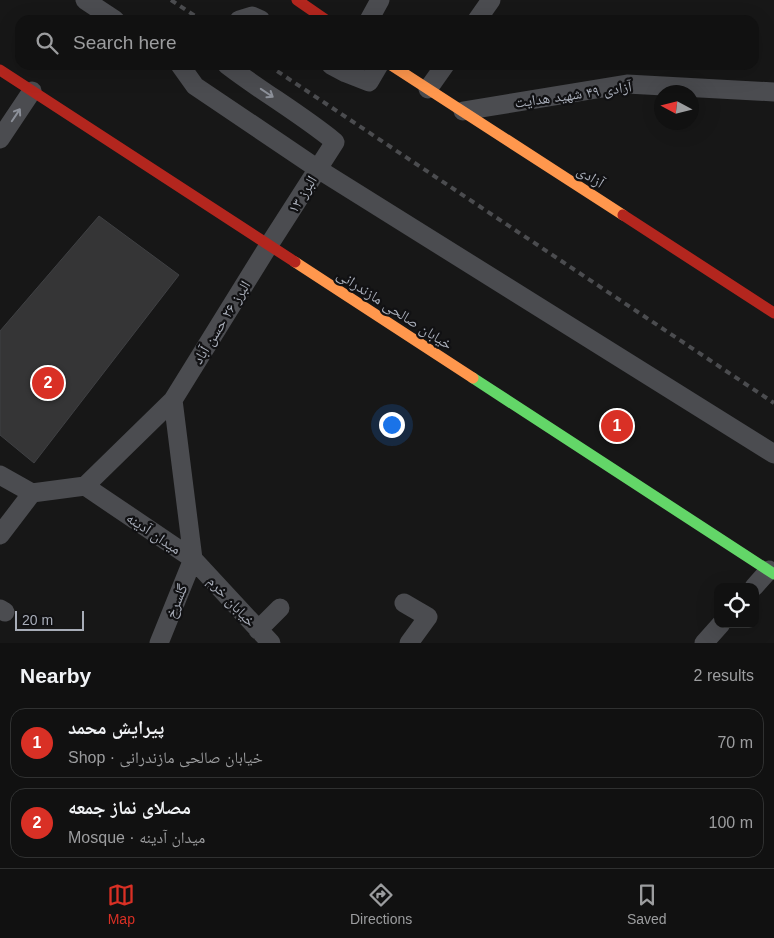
<!DOCTYPE html>
<html lang="en">
<head>
<meta charset="utf-8">
<style>
	:root { --surface:#111; --page:#1a1a1a; --text:#f1f3f6; --muted:#9c9d9f; --line:#303131; --accent:#d93025 }
	body { margin:0; font-family:Arial,"Noto Naskh Arabic",sans-serif; background:var(--page); color:var(--text) }
	.controls { position:absolute; right:15px; bottom:15px; display:grid; overflow:hidden; border-radius:10px; box-shadow:0 5px 20px #0002 }
	.controls button { width:45px; height:45px; display:grid; place-items:center; padding:0; border:0; border-bottom:1px solid var(--line); background:var(--surface); color:var(--text); font:25px sans-serif }
	.compass { position:absolute; left:654px; top:85px; width:45px; height:45px; border-radius:50%; background:var(--surface); box-shadow:0 5px 20px #0002; rotate:277deg }
	.scale { position:absolute; left:15px; bottom:12px; width:69px; box-sizing:border-box; padding-left:5px; border:2px solid #a8adb8; border-top:0; font-size:14px; line-height:18px; white-space:nowrap; color:#a8adb8; -webkit-text-stroke:4px #111113; paint-order:stroke }
	.you { position:absolute; left:391px; top:424px; width:18px; height:18px; margin:-12px; border:4px solid #fff; border-radius:50%; background:#1a73e8; box-shadow:0 0 0 8px #1a73e833 }
	.badge { display:grid; place-items:center; width:32px; height:32px; border-radius:50%; background:var(--accent); color:#fff; font-size:16px; font-weight:700 }
	.pin { position:absolute; translate:-50% -50%; border:2px solid #fff; box-shadow:0 1px 5px #0006 }
	.list { margin:0; padding:0; list-style:none }
	h2 { display:flex; justify-content:space-between; align-items:center; height:65px; margin:0; padding:0 20px; font-size:21px }
	h2 small { font-size:16px; font-weight:400; color:var(--muted) }
	.list li { display:grid; grid-template-columns:32px 1fr auto; gap:15px; align-items:center; box-sizing:border-box; height:70px; margin:0 10px 10px; padding:0 10px; border:1px solid var(--line); border-radius:15px }
	.list b { display:block; font-size:19px; white-space:nowrap }
	.list p { margin:0; font-size:16px; white-space:nowrap; color:var(--muted) }
	.list em { font-size:16px; font-style:normal; color:var(--muted) }
	.icon { flex:none; width:28px; height:28px; fill:none; stroke:currentColor; stroke-width:2; stroke-linecap:round; stroke-linejoin:round }
	.map { position:relative; flex:none; width:774px; height:643px; overflow:hidden }
	.search { position:absolute; background:var(--surface); box-shadow:0 5px 20px #0002; left:15px; right:15px; top:15px; height:55px; display:flex; align-items:center; gap:12px; box-sizing:border-box; padding:0 18px; border-radius:15px; color:var(--muted); font-size:19px }
	.sheet { height:225px; background:var(--surface) }
	nav { display:flex; justify-content:space-around; align-items:center; box-sizing:border-box; height:70px; border-top:1px solid var(--line); background:var(--surface); font-size:14px; color:var(--muted) }
	nav a { display:grid; justify-items:center; gap:2px }
	nav .on { color:var(--accent) }
	.map>svg:first-child { display:block }
	.building { fill:#353536; stroke:#3f4043 }
	.lines { fill:none; stroke-linecap:round; stroke-linejoin:round }
	.street { stroke:#4b4c50; stroke-width:19 }
	.fast { stroke:#63d668; stroke-width:11 }
	.slow { stroke:#ff974d; stroke-width:11 }
	.jam { stroke:#b3261e; stroke-width:11 }
	.rail { stroke:#4b4c4f; stroke-width:4; stroke-dasharray:6 5; stroke-linecap:butt }
	.oneway { stroke:#8c9099 }
	.labels { text-anchor:middle; dominant-baseline:central; stroke-width:4.5; stroke-linejoin:round; paint-order:stroke }
	.street-label { font-size:15px; fill:#a8adb8; stroke:#111113 }
</style>
</head>
<body>
<div class="map">
<svg width="774" height="643" viewBox="0 0 774 643">
	<rect width="100%" height="100%" fill="#171717"/>
	<path class="building" d="M 99,216 L 179,275 L 34,463 L 0,435 L 0,331 Z"/>
	<g class="lines">
		<path class="street" d="M 85,0 L 115,20
			M 239,20 L 252,16 L 261,20
			M 369,20 L 380,0
			M 477,20 L 491,0
			M 180,65 L 195,86 L 318,169 L 774,454
			M 331,65 L 346,73 L 369,82 L 379,65
			M 428,89 L 445,65
			M 463,111 L 627,84 L 774,92
			M 0,139 L 32,91
			M 173,400 L 193,559 L 85,486 L 173,400 L 269,245 L 335,142 C 301,114 262,92 227,65
			M 0,475 L 32,493 L 85,486
			M 0,535 L 32,493
			M 754,587 L 769,570
			M 404,603 L 428,617 L 409,643
			M 0,609 L 5,612
			M 258,630 L 280,608
			M 159,643 L 193,559 L 271,643
			M 704,643 L 721,624"/>
		<path class="fast" d="M 473,378 L 774,574"/>
		<path class="slow" d="M 391,65 L 623,215
			M 295,262 L 473,378"/>
		<path class="jam" d="M 297,0 L 326,20
			M 0,70 L 295,262
			M 623,215 L 774,313"/>
		<path class="rail" d="M 171,0 L 201,20
			M 268,65 L 774,403"/>
	</g>
	<defs><path id="oneway-shaft" d="M-6 0H5M1.5-3L5.5 0L1.5 3" fill="none" stroke-width="1.6" stroke-linecap="round" stroke-linejoin="round" transform="scale(1.25)"/></defs>
	<g class="oneway">
		<use href="#oneway-shaft" transform="translate(267 93) rotate(34)"/>
		<use href="#oneway-shaft" transform="translate(16 115) rotate(-56)"/>
	</g>
	<g class="labels">
		<g class="street-label">
			<text transform="translate(573 94) rotate(-8)">آزادی ۴۹ شهید هدایت</text>
			<text transform="translate(591 176) rotate(33)">آزادی</text>
			<text transform="translate(302 194) rotate(-58)">البرز ۱۳</text>
			<text transform="translate(395 309) rotate(33)">خیابان صالحی مازندرانی</text>
			<text transform="translate(221 322) rotate(-58)">البرز ۲۶ حسن آباد</text>
			<text transform="translate(154 533) rotate(34)">میدان آدینه</text>
			<text transform="translate(176 601) rotate(-68)">گلسرخ</text>
			<text transform="translate(232 601) rotate(47)">خیابان خرم</text>
		</g>
	</g>
</svg>
<div class="controls">
<button><svg class="icon" aria-label="locate" viewBox="0 0 24 24"><circle cx="12" cy="12" r="6"/><path d="M12 2v4M12 18v4M2 12h4M18 12h4"/></svg></button>
</div>
<svg class="compass" viewBox="-18 -18 36 36"><path d="M0-13l5 13h-10z" fill="#e53935"/><path d="M0 13l5-13h-10z" fill="#9c9d9f"/></svg>
<div class="scale">20 m</div>
<div class="you"></div>
<div class="pin badge" style="left:617px;top:426px">1</div>
<div class="pin badge" style="left:48px;top:383px">2</div>
<div class="search"><svg class="icon" aria-label="search" viewBox="0 0 24 24"><circle cx="10" cy="10" r="6"/><path d="M15 15l6 6"/></svg>Search here</div>
</div>
<section class="sheet">
<h2>Nearby<small>2 results</small></h2>
<ul class="list">
<li><span class="badge">1</span><div><b>پیرایش محمد</b><p>Shop · خیابان صالحی مازندرانی</p></div><em>70 m</em></li>
<li><span class="badge">2</span><div><b>مصلای نماز جمعه</b><p>Mosque · میدان آدینه</p></div><em>100 m</em></li>
</ul>
</section>
<nav>
<a class="on"><svg class="icon" aria-label="map" viewBox="0 0 24 24"><path d="M3 6l6-2 6 2 6-2v14l-6 2-6-2-6 2zM9 4v14M15 6v14"/></svg>Map</a>
<a><svg class="icon" aria-label="directions" viewBox="0 0 24 24"><path d="M12 3l9 9-9 9-9-9zM9 14v-3h6M13 9l2 2-2 2"/></svg>Directions</a>
<a><svg class="icon" aria-label="saved" viewBox="0 0 24 24"><path d="M7 4h10v16l-5-4-5 4z"/></svg>Saved</a>
</nav>
</body>
</html>
